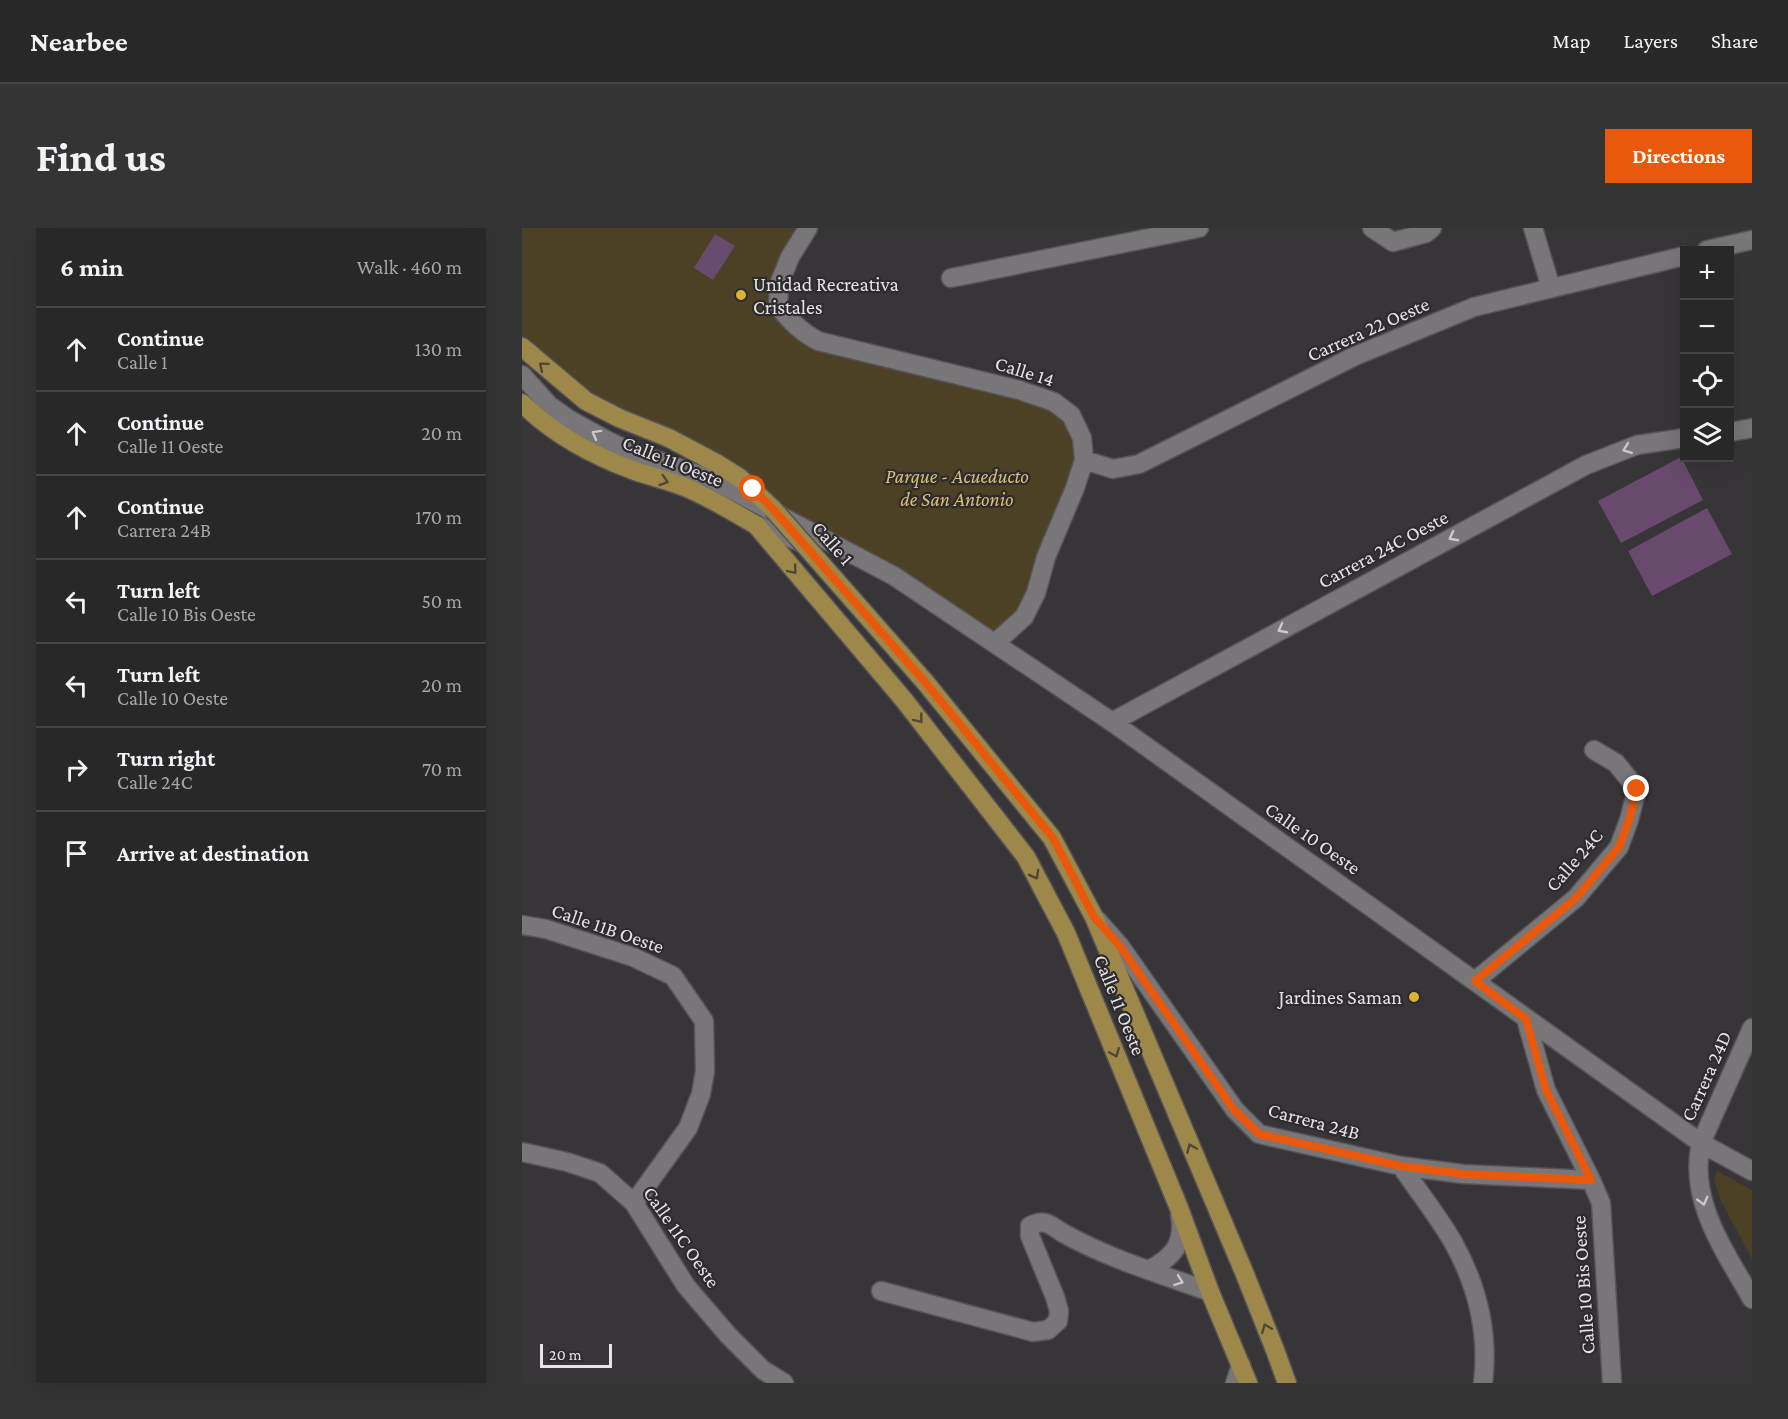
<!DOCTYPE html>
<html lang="en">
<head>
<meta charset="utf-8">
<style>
	:root { --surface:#292829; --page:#353435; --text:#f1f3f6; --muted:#a5a6a8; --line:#454446; --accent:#ea580c }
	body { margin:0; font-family:"Crimson Pro",serif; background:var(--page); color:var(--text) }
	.controls { position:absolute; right:18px; top:18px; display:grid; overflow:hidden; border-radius:0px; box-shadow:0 6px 24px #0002 }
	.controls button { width:54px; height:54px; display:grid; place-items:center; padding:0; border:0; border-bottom:2px solid var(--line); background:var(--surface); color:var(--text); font:30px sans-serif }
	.scale { position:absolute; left:18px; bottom:15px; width:72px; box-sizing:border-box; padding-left:6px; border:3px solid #e5e3e5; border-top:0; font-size:16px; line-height:21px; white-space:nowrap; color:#e5e3e5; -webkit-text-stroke:4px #2d2b2d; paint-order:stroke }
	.stop { position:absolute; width:18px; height:18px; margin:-14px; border:4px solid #ea580c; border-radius:50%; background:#fff }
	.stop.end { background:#ea580c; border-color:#fff; box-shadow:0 2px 6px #0008 }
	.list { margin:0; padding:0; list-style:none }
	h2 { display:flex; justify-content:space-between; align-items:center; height:78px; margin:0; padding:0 24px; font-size:26px }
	h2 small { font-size:20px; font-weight:400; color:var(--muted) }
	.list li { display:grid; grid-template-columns:39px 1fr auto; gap:18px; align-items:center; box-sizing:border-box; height:84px; padding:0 24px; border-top:2px solid var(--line) }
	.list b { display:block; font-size:22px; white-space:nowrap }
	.list p { margin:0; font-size:20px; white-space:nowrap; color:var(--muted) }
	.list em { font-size:20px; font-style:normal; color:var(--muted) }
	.icon { flex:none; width:33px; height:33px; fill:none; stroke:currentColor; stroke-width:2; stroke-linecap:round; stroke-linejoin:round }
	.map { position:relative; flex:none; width:1230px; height:1155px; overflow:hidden; border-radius:0px }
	header { display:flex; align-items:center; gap:36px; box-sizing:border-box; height:84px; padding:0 30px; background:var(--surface); border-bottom:2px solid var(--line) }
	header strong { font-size:28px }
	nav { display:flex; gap:33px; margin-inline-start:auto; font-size:21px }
	.intro { display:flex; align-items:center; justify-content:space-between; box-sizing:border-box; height:144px; padding:0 36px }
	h1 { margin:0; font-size:42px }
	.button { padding:15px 27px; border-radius:0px; background:var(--accent); color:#fff; font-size:21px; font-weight:700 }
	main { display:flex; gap:36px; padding:0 36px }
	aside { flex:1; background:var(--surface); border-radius:0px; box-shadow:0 6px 24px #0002 }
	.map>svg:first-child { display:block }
	.green { fill:#4c4124 }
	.building { fill:#694a6e }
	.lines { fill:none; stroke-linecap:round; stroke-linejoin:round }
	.minor-casing { stroke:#565456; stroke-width:21 }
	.major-casing { stroke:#565456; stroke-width:21 }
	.minor { stroke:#787678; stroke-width:18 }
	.major { stroke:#9d884a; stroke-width:18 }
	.major-bridge-casing { stroke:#565456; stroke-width:21; stroke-linecap:butt }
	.major-bridge { stroke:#9d884a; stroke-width:18 }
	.oneway { stroke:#4f4736 }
	.oneway2 { stroke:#cac8ca }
	.route { stroke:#ea580c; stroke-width:8 }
	.poi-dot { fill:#dbb233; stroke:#2d2b2d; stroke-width:2 }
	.labels { text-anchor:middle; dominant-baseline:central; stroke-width:4.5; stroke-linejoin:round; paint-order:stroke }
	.poi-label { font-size:20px; fill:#e5e3e5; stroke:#2d2b2d; text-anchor:start }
	.street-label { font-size:20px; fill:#e5e3e5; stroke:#2d2b2d }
	.park-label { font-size:20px; font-style:italic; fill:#dabe74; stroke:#2d2b2d }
</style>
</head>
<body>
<header>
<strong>Nearbee</strong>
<nav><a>Map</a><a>Layers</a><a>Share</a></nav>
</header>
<div class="intro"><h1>Find us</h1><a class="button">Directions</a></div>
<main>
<aside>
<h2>6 min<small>Walk · 460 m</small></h2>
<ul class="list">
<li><svg class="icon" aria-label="ahead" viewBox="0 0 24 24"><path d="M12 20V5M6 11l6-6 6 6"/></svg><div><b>Continue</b><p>Calle 1</p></div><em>130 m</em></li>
<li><svg class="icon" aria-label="ahead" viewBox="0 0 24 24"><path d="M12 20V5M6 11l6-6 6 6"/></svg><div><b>Continue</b><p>Calle 11 Oeste</p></div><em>20 m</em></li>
<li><svg class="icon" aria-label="ahead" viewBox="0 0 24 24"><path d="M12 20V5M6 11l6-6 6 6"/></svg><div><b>Continue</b><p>Carrera 24B</p></div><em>170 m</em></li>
<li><svg class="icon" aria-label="left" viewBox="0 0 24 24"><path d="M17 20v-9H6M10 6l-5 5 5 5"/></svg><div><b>Turn left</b><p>Calle 10 Bis Oeste</p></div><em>50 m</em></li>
<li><svg class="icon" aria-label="left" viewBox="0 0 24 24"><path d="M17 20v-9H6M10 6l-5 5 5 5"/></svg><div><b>Turn left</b><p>Calle 10 Oeste</p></div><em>20 m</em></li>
<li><svg class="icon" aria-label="right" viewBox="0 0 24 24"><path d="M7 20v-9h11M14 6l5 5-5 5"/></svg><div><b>Turn right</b><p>Calle 24C</p></div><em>70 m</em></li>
<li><svg class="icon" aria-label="arrive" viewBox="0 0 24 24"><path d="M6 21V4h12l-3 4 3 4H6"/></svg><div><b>Arrive at destination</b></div></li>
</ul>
</aside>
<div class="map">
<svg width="1230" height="1155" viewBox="0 0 1230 1155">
	<rect width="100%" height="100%" fill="#373537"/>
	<path class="green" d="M 0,0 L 286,0 L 256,78 L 283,106 L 532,174 L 560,210 L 514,365 L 473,415 L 231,261 L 97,190 L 0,119 Z
		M 1195,943 L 1230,962 L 1230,1031 L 1198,971 L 1192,951 Z"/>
	<path class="building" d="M 193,6 L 213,18 L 191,52 L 172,40 Z
		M 1159,229 L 1181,272 L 1099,315 L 1076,273 Z
		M 1185,280 L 1210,326 L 1130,368 L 1106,323 Z"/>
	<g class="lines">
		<defs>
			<path id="minor" d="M 286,0 L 268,29 L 257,56 L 256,78 C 268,93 279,104 296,113 L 497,162 L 532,174 L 549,187 L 560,210 L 562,232 L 553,260 L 524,329 L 514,365 L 502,389 L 473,415
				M 850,0 L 871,14 L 904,5 L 910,0
				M 1011,0 L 1029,60
				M 1185,22 L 1230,12
				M 429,50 L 677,0
				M 0,147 L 27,177 L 48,192 L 86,213 L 107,223 L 187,250 L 372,348 L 590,494 L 1179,915 L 1230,943
				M 1208,204 L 1230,200
				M 562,232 L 591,241 L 617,236 L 833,128 L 952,79 L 1162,28
				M 234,297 L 286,317
				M 590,494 L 1064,237 L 1115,217 L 1162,210
				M 575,692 L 598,718 L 713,882 L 737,906 L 879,938 L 941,946 L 1069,952
				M 0,697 L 24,701 L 111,729 L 151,748 L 182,793 L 183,843 L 179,866 L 166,900 L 112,975
				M 953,753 L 1054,670 L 1097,619 L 1107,592 L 1115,561 L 1094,535 L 1072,522
				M 1004,791 L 1024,862 L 1069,952 L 1079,975 L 1090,1155
				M 1230,800 L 1179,915 C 1166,973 1203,1023 1230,1071
				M 0,924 L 45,934 L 78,945 L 112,975 L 164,1058 L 206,1107 L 241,1142 L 262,1155
				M 879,938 C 896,963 916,988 931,1014 C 955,1057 967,1105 961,1155
				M 627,1042 C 651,1029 663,1016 658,987
				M 359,1063 L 511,1104 L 526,1102 L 536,1093 L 537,1083 L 533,1069 L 508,1008 L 508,998 C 523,990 528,997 541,1005 C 587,1031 639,1046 688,1064
				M 713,1155 L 719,1137"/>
			<path id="major" d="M 0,119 L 64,173 L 97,190 L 147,210 L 194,235 L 218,250 L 251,281
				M 0,175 C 31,206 72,228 113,243 C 130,249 148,253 165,260 C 189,270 211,284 234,297 L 382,472 L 504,629 L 544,705 L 657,980 L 688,1064 L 726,1155
				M 403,454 L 530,610 L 572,689 L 722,1044 L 753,1122 L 765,1155"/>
		</defs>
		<use href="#minor" class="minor-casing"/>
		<use href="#major" class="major-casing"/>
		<use href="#minor" class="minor"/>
		<use href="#major" class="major"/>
		<defs>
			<path id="major-bridge" d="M 251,281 L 403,454"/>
		</defs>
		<use href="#major-bridge" class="major-bridge-casing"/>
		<use href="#major-bridge" class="major-bridge"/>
	</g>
	<defs><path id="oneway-chevron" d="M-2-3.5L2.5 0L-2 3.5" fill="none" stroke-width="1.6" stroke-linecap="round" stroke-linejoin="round" transform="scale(1.5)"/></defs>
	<g class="oneway">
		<use href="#oneway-chevron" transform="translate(21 138) rotate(-140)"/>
		<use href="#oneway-chevron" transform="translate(142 253) rotate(18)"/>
		<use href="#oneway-chevron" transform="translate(271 342) rotate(50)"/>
		<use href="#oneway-chevron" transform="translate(397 491) rotate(52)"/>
		<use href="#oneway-chevron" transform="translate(513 647) rotate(62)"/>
		<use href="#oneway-chevron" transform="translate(593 825) rotate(68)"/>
		<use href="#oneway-chevron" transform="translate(669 920) rotate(-113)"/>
		<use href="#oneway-chevron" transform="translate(744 1100) rotate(-112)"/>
	</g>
	<g class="oneway2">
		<use href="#oneway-chevron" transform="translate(74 206) rotate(-151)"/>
		<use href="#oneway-chevron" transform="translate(1105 221) rotate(159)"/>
		<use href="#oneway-chevron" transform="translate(931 309) rotate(152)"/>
		<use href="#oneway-chevron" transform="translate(760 401) rotate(152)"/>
		<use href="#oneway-chevron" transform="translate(1181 973) rotate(75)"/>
		<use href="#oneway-chevron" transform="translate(657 1053) rotate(20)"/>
	</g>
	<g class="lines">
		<path class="route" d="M 231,261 L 251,281 L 403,454 L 531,610 L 572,689 L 598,718 L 712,882 L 737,906 L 879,938 L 941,946 L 1069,952 L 1024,862 L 1004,791 L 953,753 L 1054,670 L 1097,619 L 1107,592 L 1115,561"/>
	</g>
	<g class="poi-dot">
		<circle cx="219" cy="67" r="6"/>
		<circle cx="892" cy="769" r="6"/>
	</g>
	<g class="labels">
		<g class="poi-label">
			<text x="231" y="56">Unidad Recreativa<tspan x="231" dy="23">Cristales</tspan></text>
			<text x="880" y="769" text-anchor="end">Jardines Saman</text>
		</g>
		<g class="street-label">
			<text transform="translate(846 101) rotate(-24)">Carrera 22 Oeste</text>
			<text transform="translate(503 143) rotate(17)">Calle 14</text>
			<text transform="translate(151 233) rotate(22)">Calle 11 Oeste</text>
			<text transform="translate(311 315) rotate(49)">Calle 1</text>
			<text transform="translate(861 321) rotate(-28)">Carrera 24C Oeste</text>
			<text transform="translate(791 610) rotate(35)">Calle 10 Oeste</text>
			<text transform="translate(1052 632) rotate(-49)">Calle 24C</text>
			<text transform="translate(86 700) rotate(19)">Calle 11B Oeste</text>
			<text transform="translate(598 777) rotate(68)">Calle 11 Oeste</text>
			<text transform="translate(1184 848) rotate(-66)">Carrera 24D</text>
			<text transform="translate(792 893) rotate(15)">Carrera 24B</text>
			<text transform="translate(160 1009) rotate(55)">Calle 11C Oeste</text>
			<text transform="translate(1061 1057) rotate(-94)">Calle 10 Bis Oeste</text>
		</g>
		<g class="park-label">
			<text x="435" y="248">Parque - Acueducto<tspan x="435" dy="23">de San Antonio</tspan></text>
		</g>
	</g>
</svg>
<div class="controls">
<button>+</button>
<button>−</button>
<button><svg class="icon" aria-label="locate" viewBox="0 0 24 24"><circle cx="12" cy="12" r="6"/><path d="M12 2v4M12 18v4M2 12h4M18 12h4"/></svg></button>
<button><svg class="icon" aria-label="layers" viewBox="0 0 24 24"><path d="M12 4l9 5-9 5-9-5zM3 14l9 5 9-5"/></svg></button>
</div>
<div class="scale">20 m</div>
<div class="stop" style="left:231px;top:261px"></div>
<div class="stop end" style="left:1115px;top:561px"></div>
</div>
</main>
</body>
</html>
